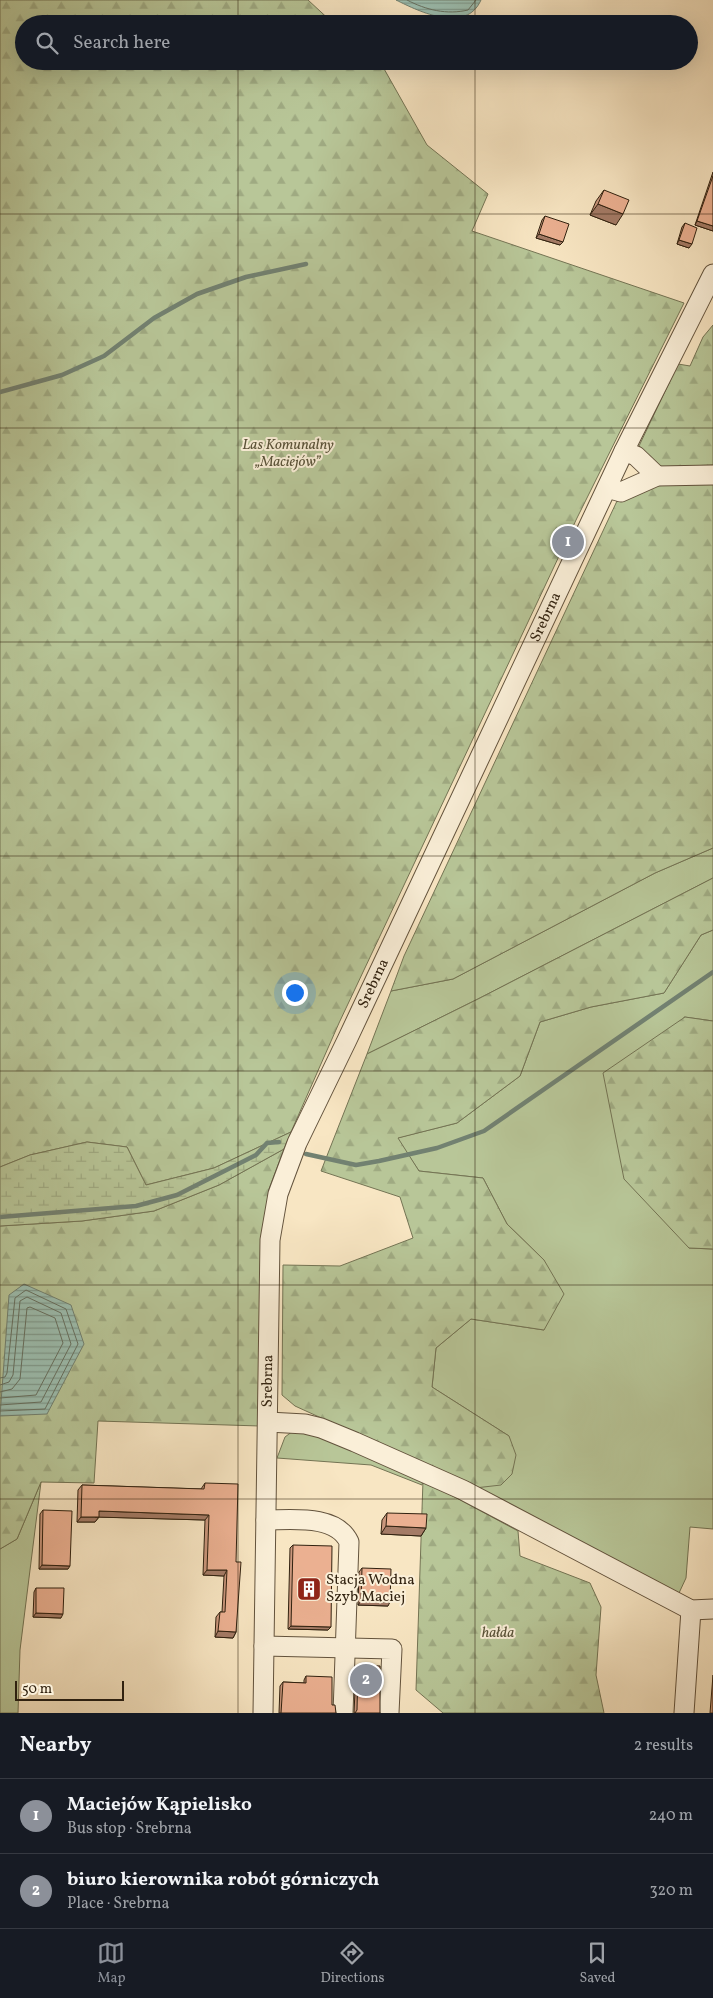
<!DOCTYPE html>
<html lang="en">
<head>
<meta charset="utf-8">
<style>
	:root { --surface:#171b24; --page:#242831; --text:#f1f3f6; --muted:#9ea1a6; --line:#363941; --accent:#8c9099 }
	body { margin:0; font-family:Vollkorn,serif; background:var(--page); color:var(--text) }
	.scale { position:absolute; left:15px; bottom:12px; width:109px; box-sizing:border-box; padding-left:5px; border:2px solid #312210; border-top:0; font-size:14px; line-height:18px; white-space:nowrap; color:#312210; -webkit-text-stroke:4px #faefd8; paint-order:stroke }
	.you { position:absolute; left:294px; top:992px; width:18px; height:18px; margin:-12px; border:4px solid #fff; border-radius:50%; background:#1a73e8; box-shadow:0 0 0 8px #1a73e833 }
	.badge { display:grid; place-items:center; width:32px; height:32px; border-radius:50%; background:var(--accent); color:#fff; font-size:16px; font-weight:700 }
	.pin { position:absolute; translate:-50% -50%; border:2px solid #fff; box-shadow:0 1px 5px #0006 }
	.list { margin:0; padding:0; list-style:none }
	h2 { display:flex; justify-content:space-between; align-items:center; height:65px; margin:0; padding:0 20px; font-size:21px }
	h2 small { font-size:16px; font-weight:400; color:var(--muted) }
	.list li { display:grid; grid-template-columns:32px 1fr auto; gap:15px; align-items:center; box-sizing:border-box; height:75px; padding:0 20px; border-top:1px solid var(--line) }
	.list b { display:block; font-size:19px; white-space:nowrap }
	.list p { margin:0; font-size:16px; white-space:nowrap; color:var(--muted) }
	.list em { font-size:16px; font-style:normal; color:var(--muted) }
	.icon { flex:none; width:28px; height:28px; fill:none; stroke:currentColor; stroke-width:2; stroke-linecap:round; stroke-linejoin:round }
	.map { position:relative; flex:none; width:713px; height:1713px; overflow:hidden }
	.search { position:absolute; background:var(--surface); box-shadow:0 5px 20px #0002; left:15px; right:15px; top:15px; height:55px; display:flex; align-items:center; gap:12px; box-sizing:border-box; padding:0 18px; border-radius:28px; color:var(--muted); font-size:19px }
	.sheet { height:215px; background:var(--surface) }
	nav { display:flex; justify-content:space-around; align-items:center; box-sizing:border-box; height:70px; border-top:1px solid var(--line); background:var(--surface); font-size:14px; color:var(--muted) }
	nav a { display:grid; justify-items:center; gap:2px }
	nav .on { color:var(--accent) }
	.map>svg:first-child { display:block }
	.grass { fill:#b8c698; stroke:#747454 }
	.forest { fill:url(#forest-firs); stroke:#747454 }
	.wetland { fill:url(#wetland-marsh); stroke:#747454 }
	.water { fill:url(#water-rules); stroke:#728171 }
	.lines { fill:none; stroke-linecap:round; stroke-linejoin:round }
	.shore { stroke:#677161; stroke-width:1 }
	.stream { stroke:#728171; stroke-width:4.5 }
	.minor-casing { stroke:#63533d; stroke-width:21 }
	.minor { stroke:#faefd8; stroke-width:19 }
	.wall { fill:#ca977d; stroke:#312210 }
	.shaded-wall { fill:#a47b66; stroke:#312210 }
	.building { fill:#ebb091; stroke:#312210 }
	.grid { fill:none; stroke:#312210; stroke-width:1; stroke-opacity:0.55 }
	.labels { text-anchor:middle; dominant-baseline:central; stroke-width:4; stroke-linejoin:round; paint-order:stroke }
	.park-label { font-size:15px; font-style:italic; fill:#5a5339; stroke:#faefd8 }
	.street-label { font-size:15px; fill:#312210; stroke:#faefd8 }
	.poi-label { font-size:15px; fill:#312210; stroke:#faefd8; text-anchor:start }
</style>
</head>
<body>
<div class="map">
<svg width="713" height="1713" viewBox="0 0 713 1713">
	<defs>
		<pattern id="forest-firs" width="22" height="20" patternUnits="userSpaceOnUse" patternTransform="scale(1.25)"><rect width="22" height="20" fill="#b8c698"/><path d="M5 1l3.5 6h-7zM16 11l3.5 6h-7z" fill="#9faa82"/></pattern>
		<pattern id="wetland-marsh" width="20" height="14" patternUnits="userSpaceOnUse" patternTransform="scale(1.25)"><rect width="20" height="14" fill="#b8c698"/><path d="M1 5h8M5 5V1M11 12h8M15 12V8" fill="none" stroke="#9faa82"/></pattern>
		<pattern id="water-rules" width="6" height="5" patternUnits="userSpaceOnUse" patternTransform="scale(1.25)"><rect width="6" height="5" fill="#9dc0b2"/><path d="M0 2.5h6" fill="none" stroke="#819c8f"/></pattern>
	</defs>
	<rect width="100%" height="100%" fill="#f8e6c3"/>
	<filter id="stains"><feTurbulence type="fractalNoise" baseFrequency=".004" numOctaves="4"/><feColorMatrix values="0 0 0 0 .2 0 0 0 0 .09 0 0 0 0 .02 0 0 0 .5 -.17"/></filter>
	<radialGradient id="worn" r=".72"><stop offset=".6" stop-color="#630" stop-opacity="0"/><stop offset="1" stop-color="#630" stop-opacity=".3"/></radialGradient>
	<path class="grass" d="M 713,848 L 713,878 L 478,999 L 367,1054 L 391,991 L 453,979 L 655,873 Z
		M 713,930 L 713,1021 L 684,1017 L 689,1248 L 713,1249 L 713,1529 L 690,1527 L 686,1578 L 679,1593 L 475,1488 L 509,1436 L 432,1387 L 436,1348 L 471,1319 L 544,1330 L 544,1260 L 507,1224 L 483,1178 L 419,1171 L 397,1138 L 457,1123 L 520,1076 L 540,1022 L 591,1007 L 664,993 L 701,935 Z
		M 293,1431 L 304,1431 L 423,1480 L 422,1485 L 371,1465 L 277,1458 L 285,1437 Z
		M 41,1482 L 20,1650 L 18,1713 L 0,1713 L 0,1549 L 17,1539 Z"/>
	<path class="forest" d="M 0,0 L 308,0 L 334,24 L 24,24 L 24,61 L 377,61 L 383,67 L 427,145 L 488,194 L 472,231 L 684,303 L 577,518 L 339,1023 L 291,1132 L 214,1168 L 146,1185 L 127,1147 L 87,1142 L 30,1155 L 0,1167 Z
		M 713,325 L 713,465 L 660,467 L 639,446 L 678,364 L 690,366 L 703,337 Z
		M 713,484 L 713,848 L 655,873 L 453,979 L 391,991 L 404,956 L 617,501 L 658,485 Z
		M 713,878 L 713,930 L 701,935 L 664,993 L 591,1007 L 540,1022 L 520,1076 L 457,1123 L 398,1138 L 419,1171 L 483,1178 L 507,1224 L 544,1260 L 564,1294 L 544,1330 L 471,1319 L 436,1348 L 432,1387 L 509,1436 L 516,1455 L 512,1474 L 501,1485 L 475,1488 L 295,1406 L 282,1395 L 283,1265 L 340,1266 L 413,1238 L 400,1197 L 321,1171 L 367,1054 L 478,999 Z
		M 685,1017 L 713,1021 L 713,1249 L 689,1248 L 624,1179 L 603,1073 Z
		M 284,1149 L 269,1189 L 262,1240 L 260,1426 L 98,1421 L 94,1483 L 41,1482 L 17,1539 L 0,1549 L 0,1226 L 82,1221 L 154,1211 L 219,1185 Z
		M 423,1480 L 518,1531 L 520,1556 L 590,1583 L 601,1607 L 596,1675 L 604,1713 L 443,1713 L 416,1690 Z"/>
	<path class="wetland" d="M 291,1132 L 284,1149 L 219,1185 L 154,1211 L 82,1221 L 0,1226 L 0,1167 L 30,1155 L 87,1142 L 127,1147 L 146,1185 L 214,1168 Z"/>
	<path class="water" d="M 396,0 L 481,0 C 466,34 420,12 396,0 Z
		M 24,1284 L 71,1305 L 84,1344 L 47,1414 L 0,1416 L 9,1295 Z"/>
	<g class="lines">
		<path class="shore" d="M 407,0 C 426,10 447,15 468,10 L 476,0
			M 0,1378 L 5,1377 L 7,1373 L 15,1298 L 26,1290 L 66,1309 L 78,1344 L 45,1409 L 0,1411
			M 0,1385 L 9,1382 L 13,1375 L 20,1301 L 27,1297 L 61,1313 L 71,1344 L 41,1402 L 0,1405
			M 0,1392 L 12,1389 L 20,1379 L 27,1308 L 30,1307 L 55,1318 L 63,1343 L 36,1395 L 0,1398"/>
		<path class="stream" d="M 0,392 L 62,375 L 104,356 L 154,318 L 197,294 L 246,277 L 306,264
			M 306,1154 L 356,1165 L 379,1161 L 437,1148 L 484,1131 L 713,972
			M 0,1217 L 136,1206 L 177,1195 L 256,1155 L 267,1143 L 279,1142"/>
		<defs>
			<g id="minor">
				<path d="M 624,451 L 636,456 L 657,476"/>
				<path d="M 607,488 L 621,492 L 657,476 L 713,475"/>
				<path d="M 268,1422 L 305,1424 L 321,1428 L 355,1442 L 463,1490 L 691,1610 L 713,1609"/>
				<path d="M 266,1520 C 291,1520 336,1514 349,1542 L 343,1713"/>
				<path d="M 264,1646 L 392,1649 L 389,1713"/>
				<path id="s1" d="M 263,1713 L 270,1240 L 278,1194 L 297,1143 L 347,1040 L 624,451 L 713,274"/>
				<path d="M 684,1713 L 691,1610"/>
			</g>
		</defs>
		<use href="#minor" class="minor-casing"/>
		<use href="#minor" class="minor"/>
	</g>
	<path class="wall" d="M 713,172 L 713,231 L 695,225 Z
		M 604,190 L 616,225 L 590,215 L 596,201 Z
		M 545,216 L 560,245 L 536,238 L 542,220 Z
		M 685,223 L 689,248 L 677,244 L 682,227 Z
		M 205,1483 L 236,1562 L 236,1632 L 233,1638 L 215,1637 L 216,1617 L 220,1612 L 222,1612 L 224,1576 L 203,1575 L 205,1520 L 99,1517 L 95,1522 L 77,1522 L 78,1490 L 82,1485 L 201,1489 Z
		M 43,1510 L 68,1569 L 39,1569 L 40,1514 Z
		M 387,1513 L 426,1528 L 421,1536 L 381,1534 L 382,1520 Z
		M 293,1545 L 328,1630 L 288,1629 L 290,1548 Z
		M 362,1568 L 388,1606 L 358,1605 L 359,1572 Z
		M 36,1588 L 61,1618 L 33,1617 L 34,1592 Z
		M 358,1665 L 380,1713 L 354,1713 L 356,1669 Z
		M 713,1675 L 713,1713 L 710,1713 Z
		M 306,1676 L 332,1705 L 336,1713 L 279,1713 L 280,1686 L 283,1682 L 304,1683 L 304,1680 Z"/>
	<path class="shaded-wall" d="M 598,204 L 623,214 L 616,225 L 590,215 Z
		M 697,221 L 713,226 L 713,231 L 695,225 Z
		M 539,234 L 563,242 L 560,245 L 536,238 Z
		M 679,240 L 692,244 L 689,248 L 677,244 Z
		M 99,1511 L 209,1515 L 205,1520 L 95,1517 Z
		M 81,1517 L 99,1517 L 95,1522 L 77,1522 Z
		M 386,1526 L 426,1528 L 421,1536 L 381,1534 Z
		M 42,1565 L 70,1566 L 68,1569 L 39,1569 Z
		M 207,1570 L 227,1570 L 224,1576 L 203,1575 Z
		M 361,1601 L 390,1602 L 388,1606 L 358,1605 Z
		M 36,1613 L 63,1614 L 61,1618 L 33,1617 Z
		M 291,1626 L 331,1627 L 328,1630 L 288,1629 Z
		M 218,1631 L 236,1632 L 233,1638 L 215,1637 Z"/>
	<path class="building" d="M 713,176 L 713,226 L 697,221 Z
		M 604,190 L 629,200 L 623,214 L 598,204 Z
		M 545,216 L 569,224 L 563,242 L 539,234 Z
		M 685,223 L 697,228 L 692,244 L 679,240 Z
		M 205,1483 L 238,1484 L 236,1562 L 241,1562 L 236,1632 L 218,1631 L 220,1612 L 225,1612 L 227,1570 L 207,1570 L 209,1515 L 99,1511 L 99,1517 L 81,1517 L 82,1485 L 204,1489 Z
		M 43,1510 L 72,1511 L 70,1566 L 42,1565 Z
		M 387,1513 L 427,1514 L 426,1528 L 386,1526 Z
		M 293,1545 L 332,1546 L 331,1627 L 291,1626 Z
		M 362,1568 L 391,1569 L 390,1602 L 361,1601 Z
		M 36,1588 L 64,1588 L 63,1614 L 36,1613 Z
		M 358,1665 L 380,1666 L 380,1713 L 355,1713 L 357,1710 Z
		M 306,1676 L 332,1677 L 332,1705 L 335,1705 L 336,1713 L 281,1713 L 283,1682 L 306,1683 Z"/>
	<path class="grid" d="M 238,0 L 238,24M 475,0 L 475,24M 238,61 L 238,1713M 475,61 L 475,1713M 0,214 L 713,214M 0,428 L 713,428M 0,642 L 713,642M 0,856 L 713,856M 0,1071 L 713,1071M 0,1285 L 713,1285M 0,1499 L 713,1499"/>
	<defs>
		<symbol id="building-square" viewBox="-11 -11 22 22"><rect x="-9" y="-9" width="18" height="18" rx="4" fill="#8f2418" stroke="#faefd8"/><path d="M-4-6H4V6H1V3H-1V6H-4ZM-2.5-4.3h1.7v1.8h-1.7ZM.8-4.3h1.7v1.8H.8ZM-2.5-1h1.7V.8h-1.7ZM.8-1h1.7V.8H.8Z" fill="#fff"/></symbol>
	</defs>
	<g fill-rule="evenodd">
		<use href="#building-square" x="295" y="1575" width="28" height="28"/>
	</g>
	<g class="labels">
		<g class="park-label">
			<text x="288" y="445">Las Komunalny<tspan x="288" dy="17">„Maciejów”</tspan></text>
			<text x="498" y="1633">hałda</text>
		</g>
		<g class="street-label">
			<text stroke="none"><textPath href="#s1" startOffset="1156">Srebrna</textPath></text>
			<text stroke="none"><textPath href="#s1" startOffset="751">Srebrna</textPath></text>
			<text stroke="none"><textPath href="#s1" startOffset="332">Srebrna</textPath></text>
		</g>
		<g class="poi-label">
			<text x="326" y="1580">Stacja Wodna<tspan x="326" dy="17">Szyb Maciej</tspan></text>
		</g>
	</g>
	<rect width="100%" height="100%" filter="url(#stains)"/>
	<rect width="100%" height="100%" fill="url(#worn)"/>
</svg>
<div class="scale">50 m</div>
<div class="you"></div>
<div class="pin badge" style="left:568px;top:542px">1</div>
<div class="pin badge" style="left:366px;top:1680px">2</div>
<div class="search"><svg class="icon" aria-label="search" viewBox="0 0 24 24"><circle cx="10" cy="10" r="6"/><path d="M15 15l6 6"/></svg>Search here</div>
</div>
<section class="sheet">
<h2>Nearby<small>2 results</small></h2>
<ul class="list">
<li><span class="badge">1</span><div><b>Maciejów Kąpielisko</b><p>Bus stop · Srebrna</p></div><em>240 m</em></li>
<li><span class="badge">2</span><div><b>biuro kierownika robót górniczych</b><p>Place · Srebrna</p></div><em>320 m</em></li>
</ul>
</section>
<nav>
<a class="on"><svg class="icon" aria-label="map" viewBox="0 0 24 24"><path d="M3 6l6-2 6 2 6-2v14l-6 2-6-2-6 2zM9 4v14M15 6v14"/></svg>Map</a>
<a><svg class="icon" aria-label="directions" viewBox="0 0 24 24"><path d="M12 3l9 9-9 9-9-9zM9 14v-3h6M13 9l2 2-2 2"/></svg>Directions</a>
<a><svg class="icon" aria-label="saved" viewBox="0 0 24 24"><path d="M7 4h10v16l-5-4-5 4z"/></svg>Saved</a>
</nav>
</body>
</html>
